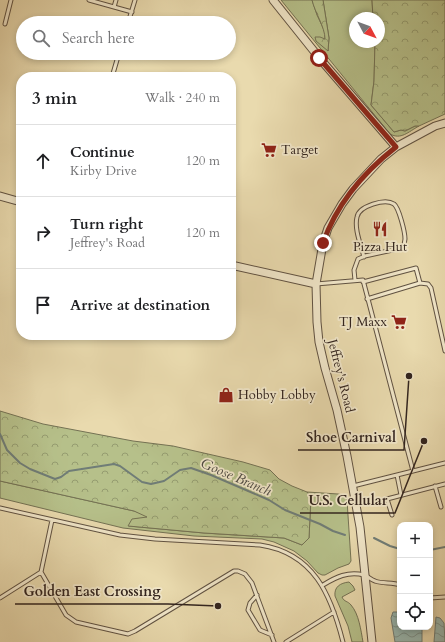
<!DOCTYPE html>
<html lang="en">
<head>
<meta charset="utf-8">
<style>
	:root { --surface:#fff; --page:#f2f2f2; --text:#202124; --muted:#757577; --line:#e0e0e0 }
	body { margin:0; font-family:Cardo,serif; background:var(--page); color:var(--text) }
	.controls { position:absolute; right:12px; bottom:12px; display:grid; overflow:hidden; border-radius:8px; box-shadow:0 2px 6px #0003 }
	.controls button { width:36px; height:36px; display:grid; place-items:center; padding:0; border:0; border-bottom:1px solid var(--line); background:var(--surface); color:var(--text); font:20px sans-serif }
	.compass { position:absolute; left:349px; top:12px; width:36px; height:36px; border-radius:50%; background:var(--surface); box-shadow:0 2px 6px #0003; rotate:131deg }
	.stop { position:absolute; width:12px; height:12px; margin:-9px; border:3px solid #8f2418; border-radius:50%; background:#fff }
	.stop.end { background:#8f2418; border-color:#fff; box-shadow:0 1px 4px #0008 }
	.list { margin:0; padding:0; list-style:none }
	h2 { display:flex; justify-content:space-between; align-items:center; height:52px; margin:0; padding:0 16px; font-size:17px }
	h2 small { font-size:13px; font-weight:400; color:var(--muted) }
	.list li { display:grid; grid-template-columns:26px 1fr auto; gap:12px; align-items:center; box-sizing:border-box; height:72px; padding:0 16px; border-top:1px solid var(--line) }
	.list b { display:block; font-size:15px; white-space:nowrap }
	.list p { margin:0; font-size:13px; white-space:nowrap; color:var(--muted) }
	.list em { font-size:13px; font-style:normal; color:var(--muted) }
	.icon { flex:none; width:22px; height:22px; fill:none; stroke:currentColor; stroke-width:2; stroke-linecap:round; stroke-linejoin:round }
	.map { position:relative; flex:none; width:445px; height:642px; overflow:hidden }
	.search { position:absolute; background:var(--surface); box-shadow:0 2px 6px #0003; left:16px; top:16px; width:220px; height:44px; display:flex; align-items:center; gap:10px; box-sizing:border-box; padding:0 14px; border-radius:22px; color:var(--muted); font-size:15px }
	.panel { position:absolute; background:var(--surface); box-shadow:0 2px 6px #0003; left:16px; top:72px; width:220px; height:268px; border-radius:16px }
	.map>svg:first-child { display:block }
	.grass { fill:#b6c08a; stroke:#747254 }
	.forest { fill:url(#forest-crowns); stroke:#747254 }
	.water { fill:url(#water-waves); stroke:#707d77 }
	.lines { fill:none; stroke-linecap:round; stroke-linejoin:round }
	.stream { stroke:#707d77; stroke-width:2 }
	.service-casing { stroke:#605242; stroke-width:5 }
	.tertiary-casing { stroke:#605242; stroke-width:9 }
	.service { stroke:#f1e7ca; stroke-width:3 }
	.tertiary { stroke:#f1e7ca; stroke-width:7 }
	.route { stroke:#8f2418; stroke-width:5 }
	.labels { text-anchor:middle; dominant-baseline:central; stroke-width:3.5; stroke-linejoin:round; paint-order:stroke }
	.poi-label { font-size:13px; fill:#32241e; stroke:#f1e7ca; text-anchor:start }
	.street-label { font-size:13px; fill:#32241e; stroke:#f1e7ca }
	.water-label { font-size:14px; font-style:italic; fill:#4c4943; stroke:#f1e7ca }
	.leader { fill:none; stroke:#32241e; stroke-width:1.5 }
	.callout-dot { fill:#32241e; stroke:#f1e7ca; stroke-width:1.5 }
	.callout-label { font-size:14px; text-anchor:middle; font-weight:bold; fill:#32241e; stroke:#f1e7ca; stroke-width:3.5; stroke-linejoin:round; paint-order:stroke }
</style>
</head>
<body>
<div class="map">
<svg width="445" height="642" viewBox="0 0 445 642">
	<defs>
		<pattern id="forest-crowns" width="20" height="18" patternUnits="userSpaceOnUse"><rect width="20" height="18" fill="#b6c08a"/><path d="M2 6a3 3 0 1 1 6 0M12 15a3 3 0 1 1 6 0" fill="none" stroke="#959c70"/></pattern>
		<pattern id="water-waves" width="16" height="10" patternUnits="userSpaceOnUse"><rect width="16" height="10" fill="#99b9b2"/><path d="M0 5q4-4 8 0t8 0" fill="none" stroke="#7d9690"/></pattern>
	</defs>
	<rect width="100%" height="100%" fill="#e9daae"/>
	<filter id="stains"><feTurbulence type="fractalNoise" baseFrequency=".005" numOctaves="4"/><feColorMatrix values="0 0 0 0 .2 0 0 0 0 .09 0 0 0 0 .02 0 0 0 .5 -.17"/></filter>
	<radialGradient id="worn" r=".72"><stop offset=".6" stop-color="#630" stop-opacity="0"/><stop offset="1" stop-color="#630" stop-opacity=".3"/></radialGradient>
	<path class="grass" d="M 281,0 L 312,0 L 317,15 L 325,32 L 325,40 L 328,51 L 329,38 L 323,0 L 372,0 L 373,18 L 355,18 L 355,42 L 375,42 L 374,81 L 371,105 L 394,132 L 401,130 L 405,131 L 415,126 L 419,126 C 408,132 401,140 390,134 Z
		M 0,481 L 134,511 L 146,515 L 148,517 L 129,526 L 204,533 L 284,538 L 302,545 L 309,538 L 311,497 L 307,492 L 338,494 L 343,495 L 347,500 L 351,561 L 349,564 L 338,568 L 325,575 L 322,575 L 318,573 L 307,561 L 294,551 L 274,542 L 262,539 L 194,536 L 123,528 L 0,498 Z
		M 349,582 L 353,586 L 355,590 L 342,597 C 344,602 348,601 351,605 C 359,614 361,631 363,642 L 352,642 L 348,626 L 335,596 C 334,587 340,583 349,582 Z"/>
	<path class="forest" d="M 312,0 L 323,0 L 329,38 L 328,51 L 316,41 L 315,37 L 320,37 L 325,39 C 325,27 315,13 312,0 Z
		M 372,0 L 445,0 L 445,114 L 419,126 L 415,126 L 405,131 L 401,130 L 394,132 L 371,105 L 374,81 L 375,42 L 379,42 L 379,18 L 373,18 Z
		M 0,411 L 43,424 L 133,441 L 173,446 L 243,462 L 270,470 L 279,479 L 292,486 L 307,492 L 311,497 L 309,538 L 302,545 L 284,538 L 204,533 L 128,526 L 132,519 L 147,517 L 134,511 L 0,481 Z"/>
	<path class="water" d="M 393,612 L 400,612 L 400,627 L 422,627 L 422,642 L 395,642 L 391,618 Z
		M 436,617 L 440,618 L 444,623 L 445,642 L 434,642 Z"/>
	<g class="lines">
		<path class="stream" d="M 0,434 L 7,450 L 20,463 L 30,469 L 55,479 L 61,477 L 69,471 L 114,464 L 120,466 L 142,482 L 151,484 L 164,481 L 180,470 L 191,468 L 211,475 L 269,500 L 285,510 L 320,524 L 333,531 L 345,535
			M 374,538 L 390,546 L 400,549
			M 430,550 L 445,547"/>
		<defs>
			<path id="service" d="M 89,0 L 132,12
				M 114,7 L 116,0
				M 128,23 L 135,0
				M 5,24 L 11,0
				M 112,77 L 119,53
				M 355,280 L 354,270 L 358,259 L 365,256 L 402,248 C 404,245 405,242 405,239 C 405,232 399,208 394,204 C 385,198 359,206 357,217 C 354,229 361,245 364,257
				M 363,282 L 416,268 L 420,283 L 367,299
				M 420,283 L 428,284 L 431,288 L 445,351
				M 316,284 L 363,280 L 413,471 L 353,486
				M 413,471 L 445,463
				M 397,475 L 401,495
				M 435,486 L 441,507
				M 0,508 L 120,535 L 155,539 L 260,545 C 314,553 331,595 343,642
				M 392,515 L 387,499 L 445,484
				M 41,572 L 66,615 L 76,622 L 128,634 L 135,631 L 234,571 L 238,571 L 245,574 L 252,583 L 274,642
				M 323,585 C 336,577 348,571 364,575 C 368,576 371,580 375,581 C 383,584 392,582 400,585
				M 257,595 L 250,603 L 248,610 L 260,630 L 272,635
				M 0,598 L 41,572 L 52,520
				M 430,598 L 445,597
				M 286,642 L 334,612"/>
			<path id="tertiary" d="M 273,0 L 321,60 L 396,147
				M 0,196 L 21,202
				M 231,265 L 316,284
				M 372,642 L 360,527 L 347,456 L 337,410 L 325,368 L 319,342 L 317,322 L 316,284 L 323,243 L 328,228 L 342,204 L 353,189 L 381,159 L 396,147 L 435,126 L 445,123"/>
		</defs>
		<use href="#service" class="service-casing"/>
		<use href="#tertiary" class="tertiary-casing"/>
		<use href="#service" class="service"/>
		<use href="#tertiary" class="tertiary"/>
	</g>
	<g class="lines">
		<path class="route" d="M 319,58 L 396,147 C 364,172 337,203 323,243"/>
	</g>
	<defs>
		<symbol id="supermarket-bare" viewBox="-9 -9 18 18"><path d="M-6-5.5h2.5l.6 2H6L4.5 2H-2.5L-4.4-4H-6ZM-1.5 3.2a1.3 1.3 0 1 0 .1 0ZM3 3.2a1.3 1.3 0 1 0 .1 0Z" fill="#8f2418" stroke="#f1e7ca" stroke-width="2.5" paint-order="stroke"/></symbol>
		<symbol id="restaurant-bare" viewBox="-9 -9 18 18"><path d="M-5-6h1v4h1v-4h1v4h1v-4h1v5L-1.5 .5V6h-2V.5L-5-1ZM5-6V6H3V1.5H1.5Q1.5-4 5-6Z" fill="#8f2418" stroke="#f1e7ca" stroke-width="2.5" paint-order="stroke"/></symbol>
		<symbol id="shop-bare" viewBox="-9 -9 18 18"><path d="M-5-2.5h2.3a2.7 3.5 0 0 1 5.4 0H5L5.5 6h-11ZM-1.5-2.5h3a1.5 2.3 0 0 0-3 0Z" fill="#8f2418" stroke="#f1e7ca" stroke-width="2.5" paint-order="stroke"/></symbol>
	</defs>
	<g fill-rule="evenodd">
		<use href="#supermarket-bare" x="258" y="139" width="22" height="22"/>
		<use href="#restaurant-bare" x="369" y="218" width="22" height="22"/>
		<use href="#supermarket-bare" x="388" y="311" width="22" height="22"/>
		<use href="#shop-bare" x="215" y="384" width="22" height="22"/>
	</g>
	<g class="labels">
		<g class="poi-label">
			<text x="281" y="150">Target</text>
			<text x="380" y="247" text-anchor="middle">Pizza Hut</text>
			<text x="387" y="322" text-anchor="end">TJ Maxx</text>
			<text x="238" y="395">Hobby Lobby</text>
		</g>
		<g class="street-label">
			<text transform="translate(341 376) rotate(76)">Jeffrey's Road</text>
		</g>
		<g class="water-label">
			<text transform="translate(236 477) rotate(23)">Goose Branch</text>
		</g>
	</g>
	<path class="leader" d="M409 376L404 450H298M424 441L395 513H300M218 606L168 604H15"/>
	<g class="callout-dot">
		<circle cx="409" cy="376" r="4"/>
		<circle cx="424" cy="441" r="4"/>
		<circle cx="218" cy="606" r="4"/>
	</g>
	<g class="callout-label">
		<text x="351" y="442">Shoe Carnival</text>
		<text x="348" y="505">U.S. Cellular</text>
		<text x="92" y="596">Golden East Crossing</text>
	</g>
	<rect width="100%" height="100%" filter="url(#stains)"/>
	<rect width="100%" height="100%" fill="url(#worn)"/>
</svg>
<div class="controls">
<button>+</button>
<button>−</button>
<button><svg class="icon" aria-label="locate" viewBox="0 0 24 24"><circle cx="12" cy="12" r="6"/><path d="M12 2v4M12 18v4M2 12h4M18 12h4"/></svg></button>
</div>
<svg class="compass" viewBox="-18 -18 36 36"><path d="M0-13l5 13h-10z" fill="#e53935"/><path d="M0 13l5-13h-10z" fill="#757577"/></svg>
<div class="stop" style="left:319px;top:58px"></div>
<div class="stop end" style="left:323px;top:243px"></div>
<div class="search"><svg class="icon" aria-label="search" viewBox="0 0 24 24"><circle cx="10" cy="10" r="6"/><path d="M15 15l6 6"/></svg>Search here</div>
<section class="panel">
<h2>3 min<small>Walk · 240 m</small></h2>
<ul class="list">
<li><svg class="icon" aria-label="ahead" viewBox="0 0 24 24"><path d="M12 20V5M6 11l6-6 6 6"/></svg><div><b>Continue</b><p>Kirby Drive</p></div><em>120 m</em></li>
<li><svg class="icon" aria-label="right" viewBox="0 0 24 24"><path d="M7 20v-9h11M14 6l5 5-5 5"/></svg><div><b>Turn right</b><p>Jeffrey's Road</p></div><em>120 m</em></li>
<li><svg class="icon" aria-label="arrive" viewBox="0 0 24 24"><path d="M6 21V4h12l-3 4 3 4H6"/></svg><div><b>Arrive at destination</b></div></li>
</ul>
</section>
</div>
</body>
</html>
